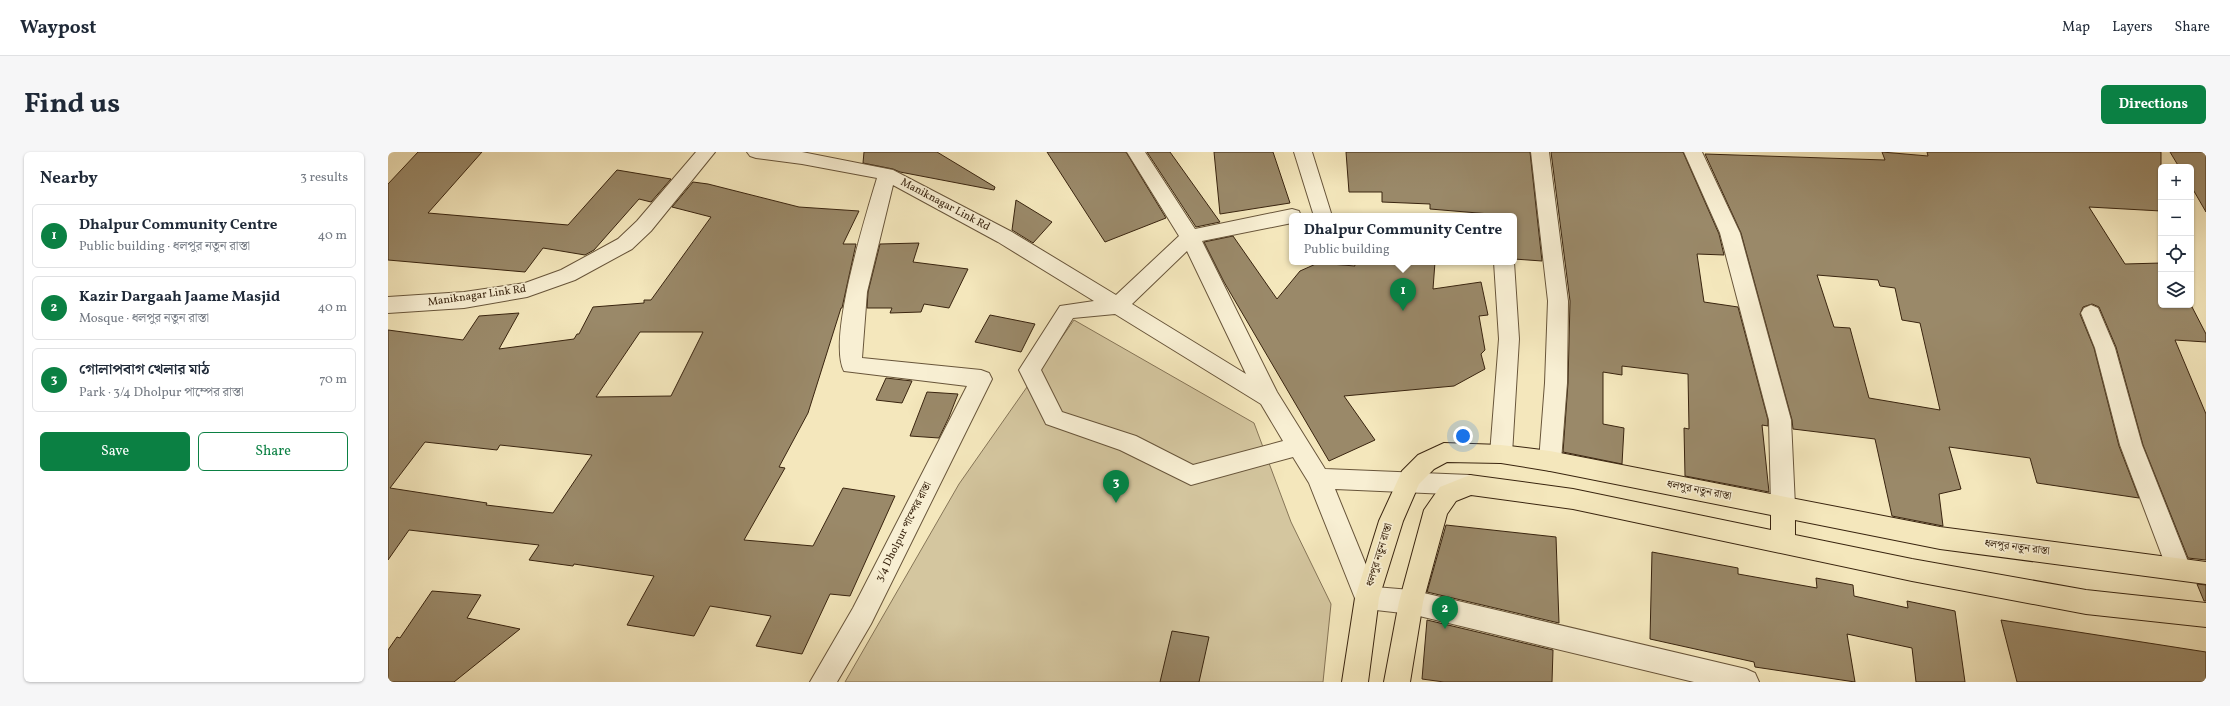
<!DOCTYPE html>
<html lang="en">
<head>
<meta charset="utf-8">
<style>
	:root { --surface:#fff; --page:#f6f6f7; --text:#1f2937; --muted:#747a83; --line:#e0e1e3; --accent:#0b8043 }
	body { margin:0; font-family:Vollkorn,"Noto Serif Bengali",serif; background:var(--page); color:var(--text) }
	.controls { position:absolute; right:12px; top:12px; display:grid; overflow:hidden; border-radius:6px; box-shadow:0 1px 3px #0004 }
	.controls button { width:36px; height:36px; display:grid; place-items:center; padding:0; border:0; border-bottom:1px solid var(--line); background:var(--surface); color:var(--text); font:20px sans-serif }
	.you { position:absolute; left:1075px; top:284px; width:14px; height:14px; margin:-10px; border:3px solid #fff; border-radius:50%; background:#1a73e8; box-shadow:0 0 0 6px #1a73e833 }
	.badge { display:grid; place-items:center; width:26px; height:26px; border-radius:50%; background:var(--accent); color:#fff; font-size:13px; font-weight:700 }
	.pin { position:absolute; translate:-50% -33px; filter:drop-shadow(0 1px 2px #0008) }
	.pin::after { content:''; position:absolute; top:21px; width:14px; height:12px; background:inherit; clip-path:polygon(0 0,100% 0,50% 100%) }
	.popup { position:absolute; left:901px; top:61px; width:228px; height:52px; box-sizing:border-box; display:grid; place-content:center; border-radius:6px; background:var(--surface); filter:drop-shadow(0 1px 3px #0005); font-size:13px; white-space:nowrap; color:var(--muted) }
	.popup b { font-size:15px; color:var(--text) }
	.popup::after { content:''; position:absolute; left:50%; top:100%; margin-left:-8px; border:8px solid transparent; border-top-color:var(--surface) }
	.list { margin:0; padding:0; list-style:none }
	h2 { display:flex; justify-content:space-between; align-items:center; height:52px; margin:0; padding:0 16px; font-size:17px }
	h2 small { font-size:13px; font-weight:400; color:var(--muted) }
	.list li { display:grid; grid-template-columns:26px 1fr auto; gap:12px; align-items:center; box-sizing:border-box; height:64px; margin:0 8px 8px; padding:0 8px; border:1px solid var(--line); border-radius:6px }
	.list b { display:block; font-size:15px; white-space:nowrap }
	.list p { margin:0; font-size:13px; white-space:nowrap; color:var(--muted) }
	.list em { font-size:13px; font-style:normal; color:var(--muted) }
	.actions { display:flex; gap:8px; padding:12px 16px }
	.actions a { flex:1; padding:9px 0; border:1px solid var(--accent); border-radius:6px; text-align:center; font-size:14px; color:var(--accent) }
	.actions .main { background:var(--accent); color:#fff }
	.icon { flex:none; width:22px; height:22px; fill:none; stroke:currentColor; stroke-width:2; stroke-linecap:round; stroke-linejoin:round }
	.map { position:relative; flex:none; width:1818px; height:530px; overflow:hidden; border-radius:6px }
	header { display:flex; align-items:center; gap:24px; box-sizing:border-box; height:56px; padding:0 20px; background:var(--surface); border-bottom:1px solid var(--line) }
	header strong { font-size:19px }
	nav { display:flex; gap:22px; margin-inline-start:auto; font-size:14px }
	.intro { display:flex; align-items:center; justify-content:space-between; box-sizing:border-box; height:96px; padding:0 24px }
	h1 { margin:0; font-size:28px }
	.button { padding:10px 18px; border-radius:6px; background:var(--accent); color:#fff; font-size:14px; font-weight:700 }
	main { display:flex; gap:24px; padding:0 24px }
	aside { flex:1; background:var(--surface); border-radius:6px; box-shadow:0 1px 3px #0004 }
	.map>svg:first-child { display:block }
	.green { fill:#d4c69f; stroke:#867557 }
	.building { fill:#9a8969; stroke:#39240f; fill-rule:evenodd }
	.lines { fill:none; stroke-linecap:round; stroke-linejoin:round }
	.minor-casing { stroke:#68553a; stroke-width:2 }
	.major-casing { stroke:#39240f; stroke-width:2 }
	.minor { fill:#f8efd3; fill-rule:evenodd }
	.major { fill:#f4e7bc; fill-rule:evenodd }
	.labels { text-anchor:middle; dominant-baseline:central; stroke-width:3.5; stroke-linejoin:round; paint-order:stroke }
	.street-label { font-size:11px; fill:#39240f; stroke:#f8efd3 }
</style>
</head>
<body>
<header>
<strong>Waypost</strong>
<nav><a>Map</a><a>Layers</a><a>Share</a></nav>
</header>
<div class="intro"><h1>Find us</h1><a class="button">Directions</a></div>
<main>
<aside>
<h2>Nearby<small>3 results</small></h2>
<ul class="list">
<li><span class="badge">1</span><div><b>Dhalpur Community Centre</b><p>Public building · ধলপুর নতুন রাস্তা</p></div><em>40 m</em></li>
<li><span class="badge">2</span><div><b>Kazir Dargaah Jaame Masjid</b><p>Mosque · ধলপুর নতুন রাস্তা</p></div><em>40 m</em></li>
<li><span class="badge">3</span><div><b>গোলাপবাগ খেলার মাঠ</b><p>Park · 3/4 Dholpur পাম্পের রাস্তা</p></div><em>70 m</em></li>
</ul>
<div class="actions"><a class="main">Save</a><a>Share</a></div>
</aside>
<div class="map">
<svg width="1818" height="530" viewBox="0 0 1818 530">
	<rect width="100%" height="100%" fill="#f4e7bc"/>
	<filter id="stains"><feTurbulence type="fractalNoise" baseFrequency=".005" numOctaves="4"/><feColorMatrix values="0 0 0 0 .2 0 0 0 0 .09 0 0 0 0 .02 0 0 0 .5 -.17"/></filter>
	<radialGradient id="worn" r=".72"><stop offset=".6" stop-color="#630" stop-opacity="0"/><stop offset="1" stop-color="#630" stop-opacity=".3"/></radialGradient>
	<path class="green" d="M 686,168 L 866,271 L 903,370 L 943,452 L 935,530 L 457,530 L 571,332 Z"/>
	<path class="building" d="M 30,0 L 94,0 L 40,61 L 180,73 L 229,18 L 283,27 L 263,50 L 251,47 L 206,98 L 197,103 L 155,96 L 137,120 L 0,108 L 0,32 Z
		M 476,0 L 549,0 L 607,35 L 606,38 L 512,20 L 505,17 L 475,11 Z
		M 659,0 L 738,0 L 778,66 L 717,90 Z
		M 759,0 L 782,0 L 832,70 L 808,75 Z
		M 826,0 L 885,0 L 902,51 L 832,62 Z
		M 958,0 L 1142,0 L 1154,109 L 1126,107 L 1126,64 L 1042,57 L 1042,52 L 994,50 L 994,40 L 961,40 Z
		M 1163,0 L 1295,0 L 1331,82 L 1336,103 L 1309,102 L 1316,150 L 1350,155 L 1380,268 L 1380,274 L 1374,273 L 1381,340 L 1297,324 L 1296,276 L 1301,277 L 1300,222 L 1234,214 L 1234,223 L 1215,220 L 1215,272 L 1236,276 L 1234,312 L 1175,300 L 1180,231 L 1182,149 Z
		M 1494,0 L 1540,4 L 1539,0 L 1773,0 L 1773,59 L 1701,55 L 1737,112 L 1773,111 L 1773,153 L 1803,153 L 1818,182 L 1818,190 L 1787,188 L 1818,262 L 1818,408 L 1800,406 L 1755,293 L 1728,195 L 1711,155 L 1704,152 L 1695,155 L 1692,162 L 1706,196 L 1731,294 L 1751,346 L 1649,331 L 1642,306 L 1561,295 L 1573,337 L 1551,342 L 1555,374 L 1504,364 L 1487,287 L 1405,277 L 1404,268 L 1353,81 L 1317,2 L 1497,8 ZM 1429,123 L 1490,128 L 1492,134 L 1507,136 L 1514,168 L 1532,171 L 1552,258 L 1481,246 L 1462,176 L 1446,175 Z
		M 1782,0 L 1818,0 L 1818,60 L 1803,34 L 1803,15 L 1791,15 Z
		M 305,30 L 320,32 L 411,55 L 471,59 L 455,92 L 468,92 L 454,156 L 453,156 L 420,261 L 391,315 L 397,316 L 356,388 L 425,394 L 455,336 L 507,344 L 462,444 L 442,442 L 414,502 L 368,494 L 383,464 L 322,454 L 306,484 L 239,473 L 266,424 L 186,412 L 185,414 L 141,408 L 151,393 L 21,378 L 0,408 L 0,178 L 75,188 L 91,164 L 131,161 L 111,197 L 186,187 L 189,182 L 191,182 L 205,155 L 256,151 L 256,148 L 263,148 L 323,65 L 284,55 ZM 252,180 L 315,180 L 283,244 L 208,245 ZM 37,290 L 109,298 L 112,293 L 204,303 L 165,361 L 98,353 L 99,351 L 2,336 Z
		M 628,48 L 664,70 L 645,91 L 624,78 Z
		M 845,84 L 889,147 L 912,119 L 930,111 L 967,114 L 966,110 L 1047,110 L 1045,137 L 1093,130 L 1100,163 L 1091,164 L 1097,198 L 1093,202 L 1097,217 L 1066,234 L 956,244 L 987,288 L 941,309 L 836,130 L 816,90 Z
		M 531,91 L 525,110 L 580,117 L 561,156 L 536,152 L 533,160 L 502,161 L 504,156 L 479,156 L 480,140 L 492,92 Z
		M 602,163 L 647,172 L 633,200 L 587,190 Z
		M 498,226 L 524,229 L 514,251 L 488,248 Z
		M 539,240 L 570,242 L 561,265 L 551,286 L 522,284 Z
		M 1058,373 L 1168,385 L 1171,471 L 1039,440 Z
		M 1264,400 L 1350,416 L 1350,422 L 1429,436 L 1428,426 L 1465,433 L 1466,444 L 1520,456 L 1519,449 L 1567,459 L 1577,530 L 1528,530 L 1524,496 L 1459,482 L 1467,530 L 1367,515 L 1366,510 L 1262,487 Z
		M 1809,432 L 1818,433 L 1818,449 L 1816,449 Z
		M 44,439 L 93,443 L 79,466 L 132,477 L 66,530 L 0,530 L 0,498 L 9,485 L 12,486 Z
		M 1039,468 L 1165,498 L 1164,530 L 1056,530 L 1034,527 Z
		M 1613,468 L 1818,500 L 1818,530 L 1629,530 Z
		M 784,479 L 821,485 L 811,530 L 772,530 Z"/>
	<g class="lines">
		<defs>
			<path id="minor" d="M 308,0 L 327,0 L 263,79 L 244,97 L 187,128 L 139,145 L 76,156 L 0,161 L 0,145 L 76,140 L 137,131 L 173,118 L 230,87 L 249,69 Z
				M 359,0 L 414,0 L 505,18 L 624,80 L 728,143 L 791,84 L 739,0 L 757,0 L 807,77 L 904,57 L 911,59 L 913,64 L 904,64 L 904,71 L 814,89 L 889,240 L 937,317 L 1082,323 L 1090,326 L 1094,333 L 1090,340 L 1082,343 L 947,337 L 987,435 L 1023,438 L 1358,517 L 1367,521 L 1371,530 L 1306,530 L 1023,462 L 979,457 L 970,454 L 921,331 L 905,305 L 803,333 L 732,298 L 658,272 L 631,218 L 672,154 L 706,149 L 610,90 L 505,33 L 479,140 L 474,206 L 593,218 L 601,221 L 604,227 L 483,472 L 449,530 L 422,530 L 465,456 L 579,234 L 456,219 C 439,187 478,63 489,26 L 414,12 L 368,6 L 362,4 ZM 799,99 L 858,222 L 744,152 ZM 727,162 L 873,252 L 895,289 L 805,313 L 748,284 L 674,260 L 653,218 L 685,166 Z
				M 906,0 L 924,0 L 943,61 L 942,64 L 926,64 L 925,61 Z
				M 1143,0 L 1161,0 L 1180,149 L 1179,231 L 1173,309 L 1170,316 L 1162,319 L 1154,316 L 1151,309 L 1157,231 L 1160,149 Z
				M 1296,0 L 1314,0 L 1352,81 L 1403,268 L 1407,354 L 1403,361 L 1395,364 L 1387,361 L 1383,354 L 1381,268 L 1332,81 Z
				M 1106,110 L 1126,110 L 1131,187 L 1124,302 L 1121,309 L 1113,311 L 1105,309 L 1102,302 L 1111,187 Z
				M 1703,153 L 1710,156 L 1727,196 L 1754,293 L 1803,417 L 1800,425 L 1791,428 L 1782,425 L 1779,417 L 1732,293 L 1707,196 L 1693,161 L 1696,156 Z"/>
			<path id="major" d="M 1056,291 L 1113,293 L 1162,299 L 1552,375 L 1818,410 L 1818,432 L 1552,397 L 1407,368 L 1407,383 L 1524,407 L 1698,438 L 1818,451 L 1818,475 L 1698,462 L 1524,429 L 1185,357 L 1083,343 L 1068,349 L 1059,362 L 1035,450 L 1022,530 L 996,530 L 1011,450 L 1036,358 L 1052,335 L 1082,323 L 1185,337 L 1383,378 L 1383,363 L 1162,319 L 1113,311 L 1059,310 L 1046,317 L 1031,332 L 1015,369 L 991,446 L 980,530 L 954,530 L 967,446 L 991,369 L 1014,319 L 1030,303 Z"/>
		</defs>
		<use href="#minor" class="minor-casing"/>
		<use href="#major" class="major-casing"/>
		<use href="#minor" class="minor"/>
		<use href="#major" class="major"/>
	</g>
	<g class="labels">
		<g class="street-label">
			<text transform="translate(557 53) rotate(28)">Maniknagar Link Rd</text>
			<text transform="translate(89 144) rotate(-8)">Maniknagar Link Rd</text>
			<text transform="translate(1311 339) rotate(11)">ধলপুর নতুন রাস্তা</text>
			<text transform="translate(516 380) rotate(-63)">3/4 Dholpur পাম্পের রাস্তা</text>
			<text transform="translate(1629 396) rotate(7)">ধলপুর নতুন রাস্তা</text>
			<text transform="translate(992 403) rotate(-73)">ধলপুর নতুন রাস্তা</text>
		</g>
	</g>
	<rect width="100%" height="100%" filter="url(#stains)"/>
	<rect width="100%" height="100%" fill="url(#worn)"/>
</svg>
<div class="controls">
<button>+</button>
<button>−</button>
<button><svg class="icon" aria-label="locate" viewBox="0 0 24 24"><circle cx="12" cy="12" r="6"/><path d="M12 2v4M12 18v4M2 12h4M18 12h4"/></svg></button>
<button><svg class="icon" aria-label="layers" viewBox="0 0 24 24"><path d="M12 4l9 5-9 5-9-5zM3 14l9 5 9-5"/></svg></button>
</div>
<div class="you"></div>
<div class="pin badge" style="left:1015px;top:159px">1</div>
<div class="popup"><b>Dhalpur Community Centre</b>Public building</div>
<div class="pin badge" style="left:1057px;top:477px">2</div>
<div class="pin badge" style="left:728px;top:351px">3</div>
</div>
</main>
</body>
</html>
